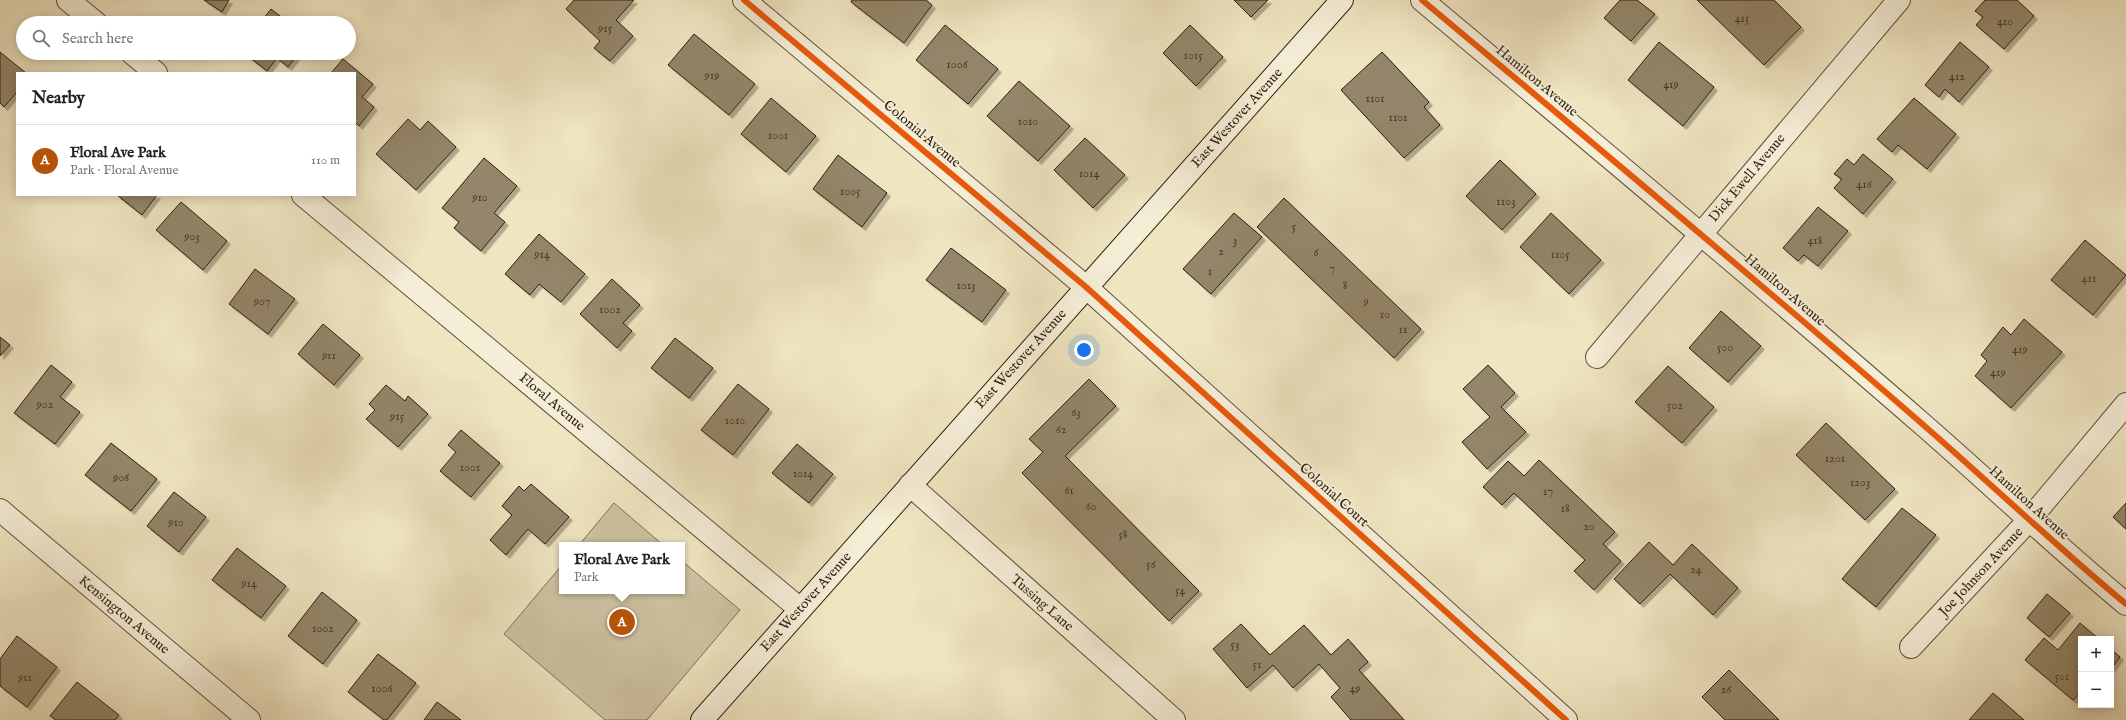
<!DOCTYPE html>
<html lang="en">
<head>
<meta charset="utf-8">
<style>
	:root { --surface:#fff; --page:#f2f2f2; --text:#222; --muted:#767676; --line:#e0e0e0; --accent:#b45309 }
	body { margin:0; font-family:"IM FELL English",serif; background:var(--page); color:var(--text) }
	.controls { position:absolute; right:12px; bottom:12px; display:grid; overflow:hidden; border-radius:0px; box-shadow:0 2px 10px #0003 }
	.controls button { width:36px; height:36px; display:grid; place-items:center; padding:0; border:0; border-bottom:1px solid var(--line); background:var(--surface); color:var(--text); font:20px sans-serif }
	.you { position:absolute; left:1084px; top:350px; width:14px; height:14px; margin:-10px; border:3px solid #fff; border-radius:50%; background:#1a73e8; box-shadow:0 0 0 6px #1a73e833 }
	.badge { display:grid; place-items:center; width:26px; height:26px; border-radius:50%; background:var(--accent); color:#fff; font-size:13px; font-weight:700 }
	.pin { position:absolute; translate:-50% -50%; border:2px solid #fff; box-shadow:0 1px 4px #0006 }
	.popup { position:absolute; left:559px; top:542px; width:126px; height:52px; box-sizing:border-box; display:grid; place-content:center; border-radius:0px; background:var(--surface); filter:drop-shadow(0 1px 3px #0005); font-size:13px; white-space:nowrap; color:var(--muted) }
	.popup b { font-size:15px; color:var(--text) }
	.popup::after { content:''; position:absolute; left:50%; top:100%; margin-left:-8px; border:8px solid transparent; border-top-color:var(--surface) }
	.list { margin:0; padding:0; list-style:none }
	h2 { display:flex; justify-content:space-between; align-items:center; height:52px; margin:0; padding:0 16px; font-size:17px }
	h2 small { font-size:13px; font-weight:400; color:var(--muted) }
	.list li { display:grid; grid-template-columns:26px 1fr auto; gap:12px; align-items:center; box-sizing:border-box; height:72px; padding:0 16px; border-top:1px solid var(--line) }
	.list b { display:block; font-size:15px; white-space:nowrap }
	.list p { margin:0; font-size:13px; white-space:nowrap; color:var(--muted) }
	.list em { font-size:13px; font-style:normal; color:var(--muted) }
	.icon { flex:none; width:22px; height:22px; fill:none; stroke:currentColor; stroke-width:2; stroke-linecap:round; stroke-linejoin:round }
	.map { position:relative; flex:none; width:2126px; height:720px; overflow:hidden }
	.search { position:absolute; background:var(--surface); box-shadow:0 2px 10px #0003; left:16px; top:16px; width:340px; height:44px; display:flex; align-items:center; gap:10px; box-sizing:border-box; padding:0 14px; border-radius:22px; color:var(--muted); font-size:15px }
	.panel { position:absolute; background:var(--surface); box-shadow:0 2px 10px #0003; left:16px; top:72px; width:340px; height:124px; border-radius:0px }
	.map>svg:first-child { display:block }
	.green { fill:#cfc3a3; stroke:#807158 }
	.building { fill:#93866b; stroke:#301f0e; filter:url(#shadow) }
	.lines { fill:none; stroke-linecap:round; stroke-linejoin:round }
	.minor-casing { stroke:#60503b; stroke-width:24 }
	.tertiary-casing { stroke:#60503b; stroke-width:24 }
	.secondary-casing { stroke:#301f0e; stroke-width:24 }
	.minor { stroke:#f5eed7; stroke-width:22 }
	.tertiary { stroke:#f5eed7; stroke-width:22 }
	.secondary { stroke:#f5eed7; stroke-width:22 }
	.cycleway-casing { stroke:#f5eed7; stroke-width:8 }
	.cycleway { stroke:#e8590c; stroke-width:6 }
	.labels { text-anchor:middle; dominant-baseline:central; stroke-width:3.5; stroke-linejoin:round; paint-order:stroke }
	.number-label { font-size:12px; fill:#493925 }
	.street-label { font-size:14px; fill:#301f0e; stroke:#f5eed7 }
</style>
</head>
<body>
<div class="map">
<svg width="2126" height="720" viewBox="0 0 2126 720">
	<defs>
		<filter id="shadow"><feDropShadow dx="3.5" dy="3.5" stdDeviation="0" flood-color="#0004"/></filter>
	</defs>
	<rect width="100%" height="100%" fill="#efe5c1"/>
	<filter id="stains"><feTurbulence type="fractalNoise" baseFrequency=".005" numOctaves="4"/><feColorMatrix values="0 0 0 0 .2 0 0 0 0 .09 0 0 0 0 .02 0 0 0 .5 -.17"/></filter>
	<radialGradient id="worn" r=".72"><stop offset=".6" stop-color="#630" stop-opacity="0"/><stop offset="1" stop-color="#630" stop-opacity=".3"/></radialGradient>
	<path class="green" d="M 614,503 L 663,545 L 579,545 Z
		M 682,561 L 740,610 L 647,720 L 605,720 L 504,634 L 562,565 L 562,591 L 682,591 Z"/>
	<path class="building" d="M 204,0 L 229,0 L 222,12 Z
		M 574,0 L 634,0 L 616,20 L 633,36 L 610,61 L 594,48 L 600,41 L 566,9 Z
		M 852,0 L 926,0 L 932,5 L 904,43 L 851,2 Z
		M 1234,0 L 1268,0 L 1251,17 Z
		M 1620,0 L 1637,0 L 1655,14 L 1631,41 L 1604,18 Z
		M 1697,0 L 1774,0 L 1801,27 L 1764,65 Z
		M 1985,0 L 2017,0 L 2034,16 L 2004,49 L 1976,25 L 1983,17 L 1975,11 Z
		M 271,9 L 289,23 L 260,23 Z
		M 945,25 L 998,69 L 968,104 L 916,60 Z
		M 1190,25 L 1223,57 L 1196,86 L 1163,53 Z
		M 694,34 L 755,84 L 729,115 L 668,65 Z
		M 1659,42 L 1714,87 L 1683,126 L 1628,80 Z
		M 1960,42 L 1989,67 L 1959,102 L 1945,89 L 1939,97 L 1925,85 Z
		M 0,52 L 26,73 L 17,73 L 17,92 L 4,107 L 0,103 Z
		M 1382,52 L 1429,102 L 1424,107 L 1440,125 L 1404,158 L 1341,90 Z
		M 244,53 L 299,53 L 288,67 L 277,58 L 267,71 Z
		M 343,59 L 373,84 L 362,97 L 374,107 L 359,126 L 355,122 L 355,73 L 331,73 Z
		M 1019,81 L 1070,126 L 1038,161 L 987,116 Z
		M 771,98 L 816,136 L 786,172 L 741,134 Z
		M 1914,98 L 1956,134 L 1927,169 L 1898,145 L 1892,152 L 1877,139 Z
		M 408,119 L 420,130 L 428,121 L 456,147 L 416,190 L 376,154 Z
		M 1085,138 L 1125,175 L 1093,208 L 1054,170 Z
		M 1863,154 L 1893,179 L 1863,214 L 1834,188 L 1842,179 L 1834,174 L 1847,159 L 1854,165 Z
		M 838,155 L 887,193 L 862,227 L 813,189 Z
		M 484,158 L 517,186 L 494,213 L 505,222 L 481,251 L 454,228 L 459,222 L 442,208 Z
		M 1500,160 L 1536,194 L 1502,230 L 1466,196 Z
		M 117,195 L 157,195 L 142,215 Z
		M 1284,198 L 1421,329 L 1394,358 L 1257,227 Z
		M 181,202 L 227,241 L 203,270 L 156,230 Z
		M 1818,207 L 1848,231 L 1818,266 L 1804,255 L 1798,261 L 1783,248 Z
		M 1234,213 L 1262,237 L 1211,294 L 1183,269 Z
		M 1551,213 L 1601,260 L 1569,294 L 1520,247 Z
		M 539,234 L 585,274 L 561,302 L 539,284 L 530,295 L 505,274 Z
		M 2085,240 L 2126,275 L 2093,315 L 2051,280 Z
		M 951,248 L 1006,290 L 982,322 L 926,280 Z
		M 255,269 L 295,299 L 268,334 L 229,304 Z
		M 612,279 L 640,305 L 623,323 L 632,331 L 617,348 L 580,314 Z
		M 1721,311 L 1761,346 L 1728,382 L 1689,348 Z
		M 2024,319 L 2062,352 L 2011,408 L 1975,376 L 1987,361 L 1981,355 L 2003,327 L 2011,335 Z
		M 323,324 L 360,355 L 334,385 L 298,354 Z
		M 0,337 L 10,345 L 0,356 Z
		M 675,338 L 713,368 L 689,398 L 651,368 Z
		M 51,365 L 72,382 L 60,397 L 80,412 L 55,444 L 14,413 Z
		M 1488,365 L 1515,393 L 1501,407 L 1526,432 L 1487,469 L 1462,442 L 1490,417 L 1463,389 Z
		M 1668,366 L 1714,407 L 1682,443 L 1635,402 Z
		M 1089,379 L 1116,406 L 1065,456 L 1199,591 L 1169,621 L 1022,473 L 1043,452 L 1029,439 Z
		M 738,384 L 769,409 L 733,455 L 701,430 Z
		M 386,385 L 405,401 L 408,396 L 428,414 L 398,447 L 366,419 L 375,410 L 369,404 Z
		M 1826,423 L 1895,489 L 1865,520 L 1796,455 Z
		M 461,430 L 500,463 L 471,497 L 440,471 L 456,452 L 448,445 Z
		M 111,443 L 157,479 L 131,511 L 85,475 Z
		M 797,444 L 833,474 L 809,503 L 772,473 Z
		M 1539,460 L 1615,532 L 1603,544 L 1621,561 L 1594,590 L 1574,571 L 1585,560 L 1514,493 L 1502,505 L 1483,487 L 1508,461 L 1524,476 Z
		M 531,484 L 569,517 L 545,544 L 528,529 L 506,555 L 490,540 L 512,515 L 502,506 L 519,486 L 524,491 Z
		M 174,492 L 206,517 L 179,552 L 147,526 Z
		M 2126,503 L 2126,529 L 2113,517 Z
		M 1902,508 L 1936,535 L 1876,607 L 1842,579 Z
		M 1649,542 L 1673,565 L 1692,544 L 1738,588 L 1713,615 L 1670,574 L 1640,604 L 1614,579 Z
		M 237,548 L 286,586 L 261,618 L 212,580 Z
		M 322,592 L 357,620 L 323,664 L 288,636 Z
		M 2047,594 L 2070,613 L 2049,637 L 2027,618 Z
		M 2080,623 L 2099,639 L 2081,639 L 2081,692 L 2073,700 L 2025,660 L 2044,638 L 2058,650 Z
		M 1241,624 L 1270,655 L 1304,625 L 1331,655 L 1348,639 L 1368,662 L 1359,670 L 1404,720 L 1351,720 L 1331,697 L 1340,688 L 1319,664 L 1293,688 L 1273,665 L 1247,688 L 1213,649 Z
		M 17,636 L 57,667 L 27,707 L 0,686 L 0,659 Z
		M 2111,649 L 2120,657 L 2111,669 Z
		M 378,654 L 416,683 L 387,720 L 384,720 L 348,692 Z
		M 1729,670 L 1779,720 L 1725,720 L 1702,697 Z
		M 77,682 L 119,715 L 115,720 L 56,720 L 50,716 Z
		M 1993,693 L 2024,720 L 1969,720 Z
		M 437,702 L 461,720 L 424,720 Z"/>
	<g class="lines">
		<defs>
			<path id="minor" d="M 68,0 L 96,23
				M 744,0 L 1086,287 L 1566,720
				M 132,53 L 156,73
				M 303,195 L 800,609
				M 1597,357 L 1899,0
				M 910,485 L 1174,720
				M 0,510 L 249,720
				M 1911,647 L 2029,520 L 2126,404"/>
			<path id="tertiary" d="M 1422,0 C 1589,140 1756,279 1920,422 C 1989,482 2056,546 2126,604"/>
			<path id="secondary" d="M 702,720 L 1342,0"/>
		</defs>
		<use href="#minor" class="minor-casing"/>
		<use href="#tertiary" class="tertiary-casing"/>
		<use href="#secondary" class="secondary-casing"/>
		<use href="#minor" class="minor"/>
		<use href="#tertiary" class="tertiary"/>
		<use href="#secondary" class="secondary"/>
		<defs>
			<path id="cycleway" d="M 744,0 L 1086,287 L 1566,720
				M 1422,0 C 1589,140 1756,279 1920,422 C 1989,482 2056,546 2126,604"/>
		</defs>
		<use href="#cycleway" class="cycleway-casing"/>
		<use href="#cycleway" class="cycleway"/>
	</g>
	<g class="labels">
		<g class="number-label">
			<text x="1742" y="18">415</text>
			<text x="2005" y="21">410</text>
			<text x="605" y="28">915</text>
			<text x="1193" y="55">1015</text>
			<text x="957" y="64">1006</text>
			<text x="712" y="75">919</text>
			<text x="1957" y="76">412</text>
			<text x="1671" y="84">419</text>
			<text x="1375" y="98">1101</text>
			<text x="1398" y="117">1101</text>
			<text x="1028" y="121">1010</text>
			<text x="778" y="135">1001</text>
			<text x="1089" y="173">1014</text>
			<text x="1864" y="184">416</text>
			<text x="850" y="191">1005</text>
			<text x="480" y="197">910</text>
			<text x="1506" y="201">1103</text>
			<text x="1294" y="226">5</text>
			<text x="192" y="236">903</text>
			<text x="1235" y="240">3</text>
			<text x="1815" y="240">418</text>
			<text x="1221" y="251">2</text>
			<text x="1316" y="252">6</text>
			<text x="542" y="254">914</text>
			<text x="1560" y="254">1105</text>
			<text x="1332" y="268">7</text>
			<text x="1210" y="271">1</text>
			<text x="2089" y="278">411</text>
			<text x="966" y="285">1013</text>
			<text x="1345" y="285">8</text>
			<text x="262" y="301">907</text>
			<text x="1366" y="301">9</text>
			<text x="610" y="309">1002</text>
			<text x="1385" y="314">10</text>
			<text x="1403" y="329">11</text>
			<text x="1725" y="347">500</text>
			<text x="2020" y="349">419</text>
			<text x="329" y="355">911</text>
			<text x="1998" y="372">419</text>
			<text x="45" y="404">902</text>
			<text x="1675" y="405">502</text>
			<text x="1076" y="412">63</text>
			<text x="397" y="416">915</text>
			<text x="735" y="420">1010</text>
			<text x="1061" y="429">62</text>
			<text x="1835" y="458">1201</text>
			<text x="470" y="467">1001</text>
			<text x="803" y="473">1014</text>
			<text x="121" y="477">906</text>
			<text x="1860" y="482">1203</text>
			<text x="1069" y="490">61</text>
			<text x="1548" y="491">17</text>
			<text x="1091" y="506">60</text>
			<text x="1565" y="508">18</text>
			<text x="176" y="522">910</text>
			<text x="1589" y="526">20</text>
			<text x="1123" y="534">58</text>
			<text x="1151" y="564">56</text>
			<text x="1696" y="569">24</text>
			<text x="249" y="583">914</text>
			<text x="1180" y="590">54</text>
			<text x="323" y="628">1002</text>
			<text x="1235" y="644">53</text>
			<text x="1257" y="664">51</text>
			<text x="2062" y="676">501</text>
			<text x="25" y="677">911</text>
			<text x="382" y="688">1006</text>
			<text x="1355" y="688">49</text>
			<text x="1726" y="689">26</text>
		</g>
		<g class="street-label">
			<text transform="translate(1537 81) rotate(40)">Hamilton Avenue</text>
			<text transform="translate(1237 118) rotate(-48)">East Westover Avenue</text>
			<text transform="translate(922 134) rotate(40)">Colonial Avenue</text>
			<text transform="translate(1747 178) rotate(-50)">Dick Ewell Avenue</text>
			<text transform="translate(1785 290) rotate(41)">Hamilton Avenue</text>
			<text transform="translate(1021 359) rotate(-48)">East Westover Avenue</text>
			<text transform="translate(552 402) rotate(40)">Floral Avenue</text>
			<text transform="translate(1334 495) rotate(42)">Colonial Court</text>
			<text transform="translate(2029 503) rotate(42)">Hamilton Avenue</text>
			<text transform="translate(1981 572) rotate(-47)">Joe Johnson Avenue</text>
			<text transform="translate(806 602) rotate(-48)">East Westover Avenue</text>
			<text transform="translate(1042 603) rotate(41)">Tussing Lane</text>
			<text transform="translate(124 615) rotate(40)">Kensington Avenue</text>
		</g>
	</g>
	<rect width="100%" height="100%" filter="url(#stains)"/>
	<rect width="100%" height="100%" fill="url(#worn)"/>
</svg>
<div class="controls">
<button>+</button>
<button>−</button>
</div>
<div class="you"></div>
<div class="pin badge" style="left:622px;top:622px">A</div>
<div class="popup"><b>Floral Ave Park</b>Park</div>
<div class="search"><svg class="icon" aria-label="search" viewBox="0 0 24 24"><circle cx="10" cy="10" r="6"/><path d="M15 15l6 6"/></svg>Search here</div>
<section class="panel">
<h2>Nearby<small></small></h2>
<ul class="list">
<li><span class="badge">A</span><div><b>Floral Ave Park</b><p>Park · Floral Avenue</p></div><em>110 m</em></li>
</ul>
</section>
</div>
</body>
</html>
